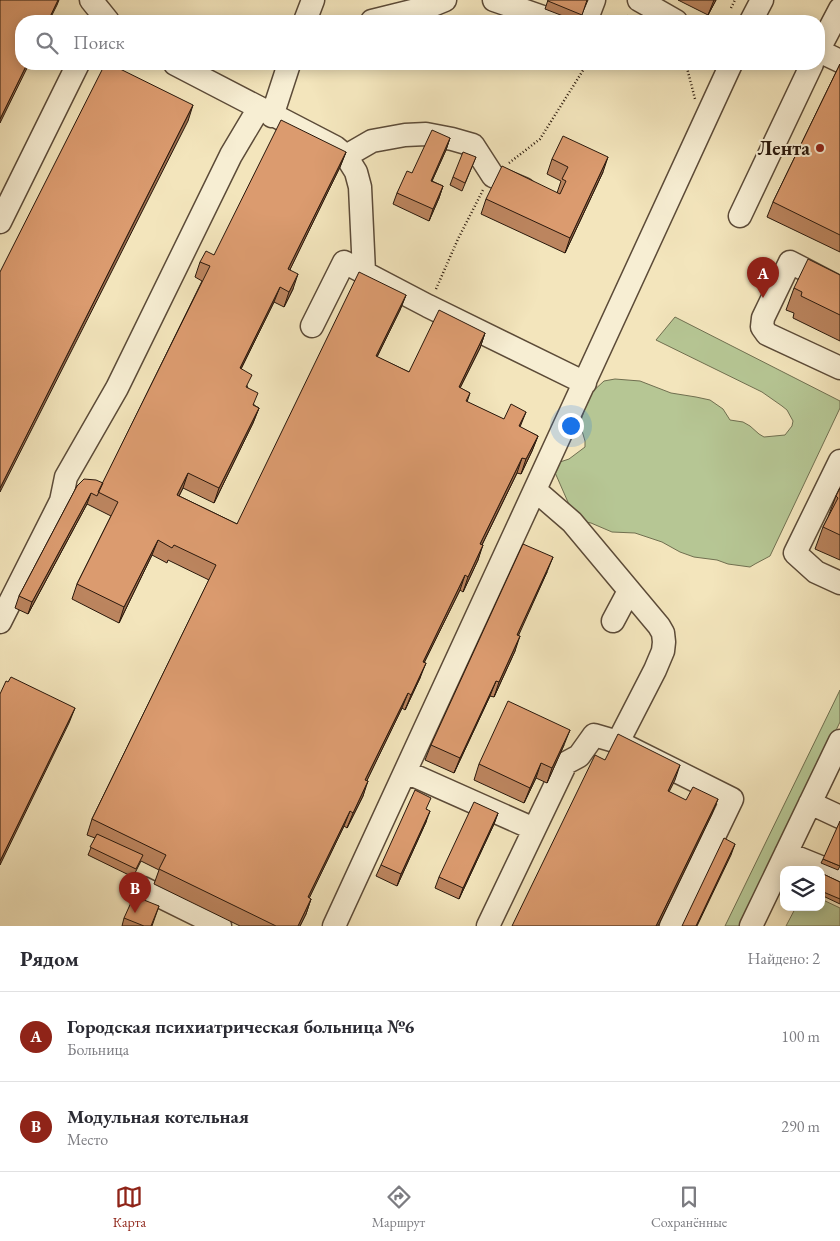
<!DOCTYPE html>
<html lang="ru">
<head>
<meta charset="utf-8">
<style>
	:root { --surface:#fff; --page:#f2f2f3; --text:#2b2b33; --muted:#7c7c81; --line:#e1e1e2; --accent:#8f2418 }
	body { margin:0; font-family:"EB Garamond",serif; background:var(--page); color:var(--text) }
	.controls { position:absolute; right:15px; bottom:15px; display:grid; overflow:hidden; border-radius:10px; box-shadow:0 2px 12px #0003 }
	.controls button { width:45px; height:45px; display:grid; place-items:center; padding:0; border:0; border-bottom:1px solid var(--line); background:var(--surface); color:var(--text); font:25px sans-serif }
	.you { position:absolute; left:570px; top:425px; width:18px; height:18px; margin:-12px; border:4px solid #fff; border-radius:50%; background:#1a73e8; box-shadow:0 0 0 8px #1a73e833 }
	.badge { display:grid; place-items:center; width:32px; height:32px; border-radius:50%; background:var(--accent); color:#fff; font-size:16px; font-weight:700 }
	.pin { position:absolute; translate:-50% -41px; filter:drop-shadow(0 1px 2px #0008) }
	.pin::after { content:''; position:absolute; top:26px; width:18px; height:15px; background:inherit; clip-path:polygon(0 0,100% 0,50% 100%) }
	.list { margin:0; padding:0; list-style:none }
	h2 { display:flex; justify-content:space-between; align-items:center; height:65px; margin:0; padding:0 20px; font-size:21px }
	h2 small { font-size:16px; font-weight:400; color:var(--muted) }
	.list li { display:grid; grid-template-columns:32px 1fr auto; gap:15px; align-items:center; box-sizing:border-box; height:90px; padding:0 20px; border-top:1px solid var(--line) }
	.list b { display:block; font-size:19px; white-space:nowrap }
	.list p { margin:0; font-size:16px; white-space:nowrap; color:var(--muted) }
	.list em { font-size:16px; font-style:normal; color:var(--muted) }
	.icon { flex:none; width:28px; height:28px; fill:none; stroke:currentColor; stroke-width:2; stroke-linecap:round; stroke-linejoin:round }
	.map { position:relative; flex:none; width:840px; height:926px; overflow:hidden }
	.search { position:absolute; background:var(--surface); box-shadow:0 2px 12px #0003; left:15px; right:15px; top:15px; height:55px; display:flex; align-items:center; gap:12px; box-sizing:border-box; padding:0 18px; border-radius:20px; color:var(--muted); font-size:19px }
	.sheet { height:245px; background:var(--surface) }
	nav { display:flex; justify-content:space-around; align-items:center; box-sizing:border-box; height:70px; border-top:1px solid var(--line); background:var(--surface); font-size:14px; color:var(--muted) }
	nav a { display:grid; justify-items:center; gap:2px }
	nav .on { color:var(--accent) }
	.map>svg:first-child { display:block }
	.green { fill:#b6c694; stroke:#706f50 }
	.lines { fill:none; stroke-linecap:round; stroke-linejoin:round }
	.minor-casing { stroke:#5c4b38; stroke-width:25 }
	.path { stroke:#29180c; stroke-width:2.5; stroke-dasharray:1 2.5; stroke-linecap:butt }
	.minor { stroke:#f7eed3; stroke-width:22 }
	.wall { fill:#bc855f; stroke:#29180c }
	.shaded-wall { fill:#996c4e; stroke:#29180c }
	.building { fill:#db9b6f; stroke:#29180c }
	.poi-dot { fill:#8f2418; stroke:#f7eed3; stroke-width:2 }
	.labels { text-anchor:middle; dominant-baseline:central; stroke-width:4; stroke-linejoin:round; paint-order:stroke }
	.poi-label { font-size:20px; font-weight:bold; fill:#29180c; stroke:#f7eed3; text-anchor:end }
</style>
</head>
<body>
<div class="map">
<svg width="840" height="926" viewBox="0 0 840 926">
	<rect width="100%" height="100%" fill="#f3e5bc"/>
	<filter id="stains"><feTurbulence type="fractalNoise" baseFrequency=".004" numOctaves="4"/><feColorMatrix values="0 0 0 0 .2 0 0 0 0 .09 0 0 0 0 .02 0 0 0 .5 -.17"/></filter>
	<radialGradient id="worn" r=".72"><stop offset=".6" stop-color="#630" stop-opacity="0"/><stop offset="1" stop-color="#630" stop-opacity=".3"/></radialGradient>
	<path class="green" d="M 675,317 L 840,401 L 840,408 L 770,556 L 755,564 L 750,567 L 728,564 L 717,560 L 694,557 L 680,552 L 662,542 L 635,533 L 612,532 L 591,523 L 585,522 L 571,509 L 553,468 L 557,463 L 569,459 L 585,447 L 585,441 L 580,424 L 588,398 L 591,393 L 604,381 L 615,379 L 640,381 L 671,393 L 696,397 L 710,400 L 723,409 L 730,420 L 743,422 L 750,426 L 759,434 L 764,437 L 785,435 L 792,426 L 793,421 L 787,410 L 782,406 L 762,392 L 656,340 Z
		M 840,690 L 840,722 L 741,926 L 725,926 Z
		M 821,899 L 840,908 L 840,926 L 786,926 L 796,907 L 821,907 Z"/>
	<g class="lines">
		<defs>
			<path id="minor" d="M 91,0 L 108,21
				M 494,0 L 554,21
				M 639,0 L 676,21
				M 305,21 L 313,0
				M 372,21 L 428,7 L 445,0
				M 586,21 L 594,0
				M 751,21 L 762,0
				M 819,49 L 840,9
				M 819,51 L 840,61
				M 175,64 L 335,147 L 346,156 L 356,172 L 360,187 L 364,272
				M 272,116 L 289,64
				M 346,156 L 372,141 L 405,135 L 426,134 L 452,139 L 473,145 L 493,176 L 524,189
				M 740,216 L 812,64
				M 0,222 L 78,64
				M 840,288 L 790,262 L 763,318 L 762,327 L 767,334 L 840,368
				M 312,326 L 344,262 L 428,306 L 585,383
				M 840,461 L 795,553 L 816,572 L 840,583
				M 535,490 L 572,522 L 659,626 L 663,633 L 664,642 L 663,651 L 655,670 L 618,742
				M 613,621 L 629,591
				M 0,622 L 61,501 L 66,477 L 117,388 L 231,155 L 259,108
				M 406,772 L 534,829
				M 810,803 L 840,817
				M 786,853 L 840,875
				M 143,888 L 220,926
				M 334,926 L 731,64
				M 488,926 L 566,763 L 579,756 L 594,735 L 618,742 L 732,799 L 671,926
				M 751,926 L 840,741"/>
		</defs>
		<use href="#minor" class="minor-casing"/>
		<path class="path" d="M 731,8 L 735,0
			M 622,21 L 629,15
			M 686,64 L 695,99
			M 509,163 L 540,139 L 587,64
			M 436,289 L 458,239 L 483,190"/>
		<use href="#minor" class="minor"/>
	</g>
	<path class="wall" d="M 548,0 L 588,0 L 579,21 L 576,21 L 545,9 Z
		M 678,0 L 716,0 L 708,15 Z
		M 840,64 L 840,252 L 767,217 L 773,202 Z
		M 450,138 L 446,150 L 432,181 L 443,186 L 439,198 L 429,221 L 393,204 L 397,193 L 412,173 Z
		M 346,152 L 340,167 L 290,269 L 293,289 L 284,307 L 274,302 L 241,369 L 254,405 L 259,408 L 253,423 L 214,503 L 183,488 L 179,496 L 237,524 L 406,295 L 400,310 L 377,357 L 409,372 L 485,333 L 480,348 L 460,388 L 470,393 L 467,402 L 538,436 L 532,451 L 521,474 L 517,473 L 482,545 L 478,560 L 463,592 L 460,590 L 424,663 L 420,678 L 405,710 L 402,708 L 367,780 L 363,796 L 347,828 L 344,826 L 309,898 L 311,899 L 306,914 L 300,926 L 240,926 L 154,884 L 159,870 L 141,861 L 133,877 L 88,855 L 95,838 L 87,835 L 92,819 L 209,580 L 168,560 L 167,563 L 152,555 L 119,623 L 72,599 L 77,584 L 111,516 L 87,504 L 28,614 L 15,608 L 19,596 L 77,486 L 103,483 L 202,281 L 195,277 L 200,262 L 214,255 Z
		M 476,157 L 462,191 L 450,185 L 453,177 Z
		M 552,159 L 603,172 L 565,253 L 481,214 L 486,199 L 557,193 L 561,181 L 547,174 Z
		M 840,275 L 840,341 L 793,318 L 794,313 L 786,310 L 794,288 Z
		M 840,488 L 840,560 L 815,549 L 823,527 L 828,517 L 836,496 Z
		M 547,572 L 518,635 L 515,651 L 494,697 L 490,696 L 454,773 L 425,760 L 431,745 Z
		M 564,745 L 547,783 L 536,778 L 524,803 L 474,780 L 479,764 Z
		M 427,809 L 426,822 L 397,886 L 376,876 L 381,865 Z
		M 498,813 L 494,824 L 459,899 L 435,888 L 439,877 Z
		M 823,859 L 840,866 L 838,870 L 821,863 Z
		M 821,873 L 840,882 L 840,904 L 821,895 Z
		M 159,906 L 152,926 L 122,926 L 124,918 Z"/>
	<path class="shaded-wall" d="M 58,0 L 59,0 L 57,5 L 49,21 L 48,21 Z
		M 714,0 L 716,0 L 708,15 Z
		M 27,64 L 29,64 L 0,123 L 0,119 Z
		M 193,105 L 188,121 L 0,492 L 0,488 Z
		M 450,138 L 446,150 L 427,192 L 431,181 Z
		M 346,152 L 340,167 L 283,284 L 288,269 Z
		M 608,157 L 603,172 L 565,253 L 570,238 Z
		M 443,186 L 439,198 L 429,221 L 433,209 Z
		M 298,274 L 293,289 L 284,307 L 289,292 Z
		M 280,287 L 274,302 L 234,383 L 240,368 Z
		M 406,295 L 400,310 L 370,371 L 376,356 Z
		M 485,333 L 480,348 L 453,402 L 459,387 Z
		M 259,408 L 253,423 L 214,503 L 219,488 Z
		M 526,412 L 520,427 L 513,442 L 519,426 Z
		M 538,436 L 532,451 L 521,474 L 526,459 Z
		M 522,458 L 517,473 L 475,559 L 480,544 Z
		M 188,473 L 183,488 L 172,510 L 177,495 Z
		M 91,493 L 87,504 L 28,614 L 32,602 Z
		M 158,540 L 152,555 L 119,623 L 124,607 Z
		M 483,545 L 478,560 L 463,592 L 468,577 Z
		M 553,557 L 547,572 L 512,650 L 517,635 Z
		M 465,575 L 460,590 L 417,677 L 423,662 Z
		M 520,636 L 515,651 L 494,697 L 499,682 Z
		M 426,663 L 420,678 L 405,710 L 411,695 Z
		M 496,681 L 490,696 L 454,773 L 460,758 Z
		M 408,693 L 402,708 L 360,795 L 365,780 Z
		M 75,708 L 69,723 L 0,865 L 0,861 Z
		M 570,730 L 564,745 L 547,783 L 552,768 Z
		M 541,763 L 536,778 L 524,803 L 530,788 Z
		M 680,765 L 675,780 L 662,806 L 668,791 Z
		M 368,781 L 363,796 L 347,828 L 353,813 Z
		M 718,799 L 712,814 L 658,926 L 656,926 Z
		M 350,811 L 344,826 L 302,913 L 308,897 Z
		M 430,811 L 426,822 L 397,886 L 401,874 Z
		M 498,813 L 494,824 L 459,899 L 463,888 Z
		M 735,844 L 731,855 L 697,926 L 696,926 Z
		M 311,899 L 306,914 L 300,926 L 298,926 Z"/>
	<path class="building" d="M 0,0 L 58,0 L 48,21 L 21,21 L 21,64 L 27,64 L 0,119 Z
		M 548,0 L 587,0 L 582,15 L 548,1 Z
		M 105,64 L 110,64 L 193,105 L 0,488 L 0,272 Z
		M 840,64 L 840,235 L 773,202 Z
		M 281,120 L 346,152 L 288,269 L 298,274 L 289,292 L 280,287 L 240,368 L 252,375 L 246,387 L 258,393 L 253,405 L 259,408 L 219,488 L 188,473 L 177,495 L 237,524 L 359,272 L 406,295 L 376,356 L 409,372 L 439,310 L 485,333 L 459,387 L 470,393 L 466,401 L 504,419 L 511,404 L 526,412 L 519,426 L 538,436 L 526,459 L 522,458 L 480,544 L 483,545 L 468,577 L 465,575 L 423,662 L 426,663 L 411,695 L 408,693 L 365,780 L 368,781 L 353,813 L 350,811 L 308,897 L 311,899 L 298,926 L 276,926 L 159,869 L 166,855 L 92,819 L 216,565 L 174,545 L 172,548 L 158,540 L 124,607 L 77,584 L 118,502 L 98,492 L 210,266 L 200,262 L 206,251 L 214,255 Z
		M 432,130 L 450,138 L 431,181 L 443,186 L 433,209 L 397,193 L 407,171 L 412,173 Z
		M 563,136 L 608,157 L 570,238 L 486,199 L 502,166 L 560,194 L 566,181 L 562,179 L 568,167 L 552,159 Z
		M 463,152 L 476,157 L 465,183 L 453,177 Z
		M 808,259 L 840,275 L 840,315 L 801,296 L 802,292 L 794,288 Z
		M 84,479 L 96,480 L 103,483 L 97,496 L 91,493 L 32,602 L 19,596 L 77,486 Z
		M 840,488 L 840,535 L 823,527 L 838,498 L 836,496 Z
		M 523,544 L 553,557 L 517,635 L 520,636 L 499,682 L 496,681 L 460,758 L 431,745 Z
		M 11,677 L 75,708 L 0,861 L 0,694 L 6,681 L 8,682 Z
		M 508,701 L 570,730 L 552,768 L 541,763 L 530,788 L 479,764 Z
		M 618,734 L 680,765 L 668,791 L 686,800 L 693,787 L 718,799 L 656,926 L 512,926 L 595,755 L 605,760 Z
		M 415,790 L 431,798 L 426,809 L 430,811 L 401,874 L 381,865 Z
		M 474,802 L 498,813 L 463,888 L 439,877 Z
		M 840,821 L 840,866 L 823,859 Z
		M 97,834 L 143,855 L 136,869 L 90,847 Z
		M 724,838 L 735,844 L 696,926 L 682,926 Z
		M 821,873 L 840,882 L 840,899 L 821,891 Z
		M 134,896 L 159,906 L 151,926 L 144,926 L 124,918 Z"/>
	<circle class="poi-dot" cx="820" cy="148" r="5"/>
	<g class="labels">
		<g class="poi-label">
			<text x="810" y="148">Лента</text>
		</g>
	</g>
	<rect width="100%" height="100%" filter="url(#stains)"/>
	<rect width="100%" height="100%" fill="url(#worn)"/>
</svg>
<div class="controls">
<button><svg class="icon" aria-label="layers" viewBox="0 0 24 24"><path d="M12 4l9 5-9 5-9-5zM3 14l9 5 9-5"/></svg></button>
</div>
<div class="you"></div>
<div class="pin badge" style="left:763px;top:298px">A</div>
<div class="pin badge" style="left:135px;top:913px">B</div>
<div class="search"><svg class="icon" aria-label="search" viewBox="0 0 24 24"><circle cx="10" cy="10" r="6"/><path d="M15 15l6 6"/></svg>Поиск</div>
</div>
<section class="sheet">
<h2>Рядом<small>Найдено: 2</small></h2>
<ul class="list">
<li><span class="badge">A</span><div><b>Городская психиатрическая больница №6</b><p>Больница</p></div><em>100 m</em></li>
<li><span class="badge">B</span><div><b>Модульная котельная</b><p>Место</p></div><em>290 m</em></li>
</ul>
</section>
<nav>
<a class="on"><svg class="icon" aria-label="map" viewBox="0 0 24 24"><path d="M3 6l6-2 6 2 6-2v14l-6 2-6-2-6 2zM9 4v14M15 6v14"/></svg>Карта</a>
<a><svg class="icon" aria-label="directions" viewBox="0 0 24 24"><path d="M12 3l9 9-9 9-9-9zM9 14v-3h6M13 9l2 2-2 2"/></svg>Маршрут</a>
<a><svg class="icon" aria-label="saved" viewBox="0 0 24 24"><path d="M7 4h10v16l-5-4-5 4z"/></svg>Сохранённые</a>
</nav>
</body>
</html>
